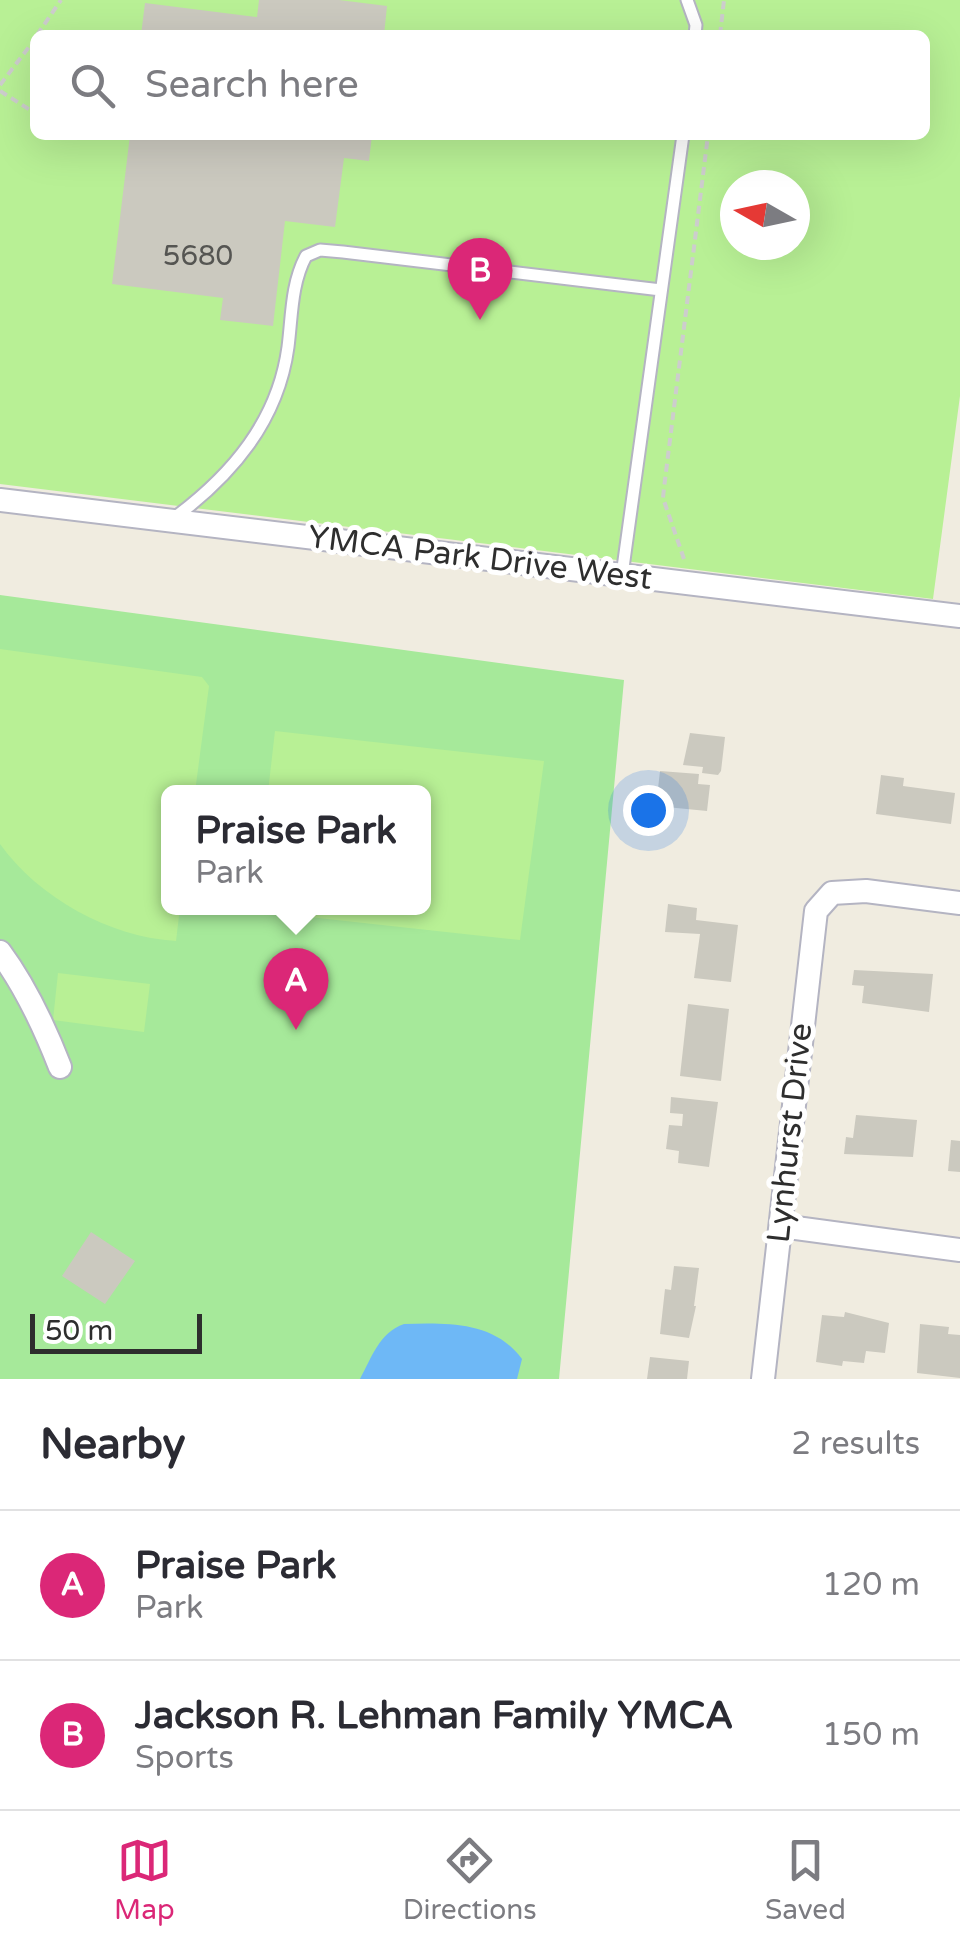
<!DOCTYPE html>
<html lang="en">
<head>
<meta charset="utf-8">
<style>
	:root { --surface:#fff; --page:#f2f2f3; --text:#2b2b33; --muted:#7c7c81; --line:#e1e1e2; --accent:#db2777 }
	body { margin:0; font-family:"Varela Round",sans-serif; background:var(--page); color:var(--text) }
	.compass { position:absolute; left:720px; top:170px; width:90px; height:90px; border-radius:50%; background:var(--surface); box-shadow:0 10px 40px #0002; rotate:279deg }
	.scale { position:absolute; left:30px; bottom:25px; width:172px; box-sizing:border-box; padding-left:10px; border:5px solid #2e2e2e; border-top:0; font-size:28px; line-height:35px; white-space:nowrap; color:#2e2e2e; -webkit-text-stroke:8px #fff; paint-order:stroke }
	.you { position:absolute; left:648px; top:810px; width:35px; height:35px; margin:-25px; border:8px solid #fff; border-radius:50%; background:#1a73e8; box-shadow:0 0 0 15px #1a73e833 }
	.badge { display:grid; place-items:center; width:65px; height:65px; border-radius:50%; background:var(--accent); color:#fff; font-size:32px; font-weight:700 }
	.pin { position:absolute; translate:-50% -82px; filter:drop-shadow(0 2px 5px #0008) }
	.pin::after { content:''; position:absolute; top:52px; width:35px; height:30px; background:inherit; clip-path:polygon(0 0,100% 0,50% 100%) }
	.popup { position:absolute; left:161px; top:785px; width:270px; height:130px; box-sizing:border-box; display:grid; place-content:center; border-radius:15px; background:var(--surface); filter:drop-shadow(0 2px 8px #0005); font-size:32px; white-space:nowrap; color:var(--muted) }
	.popup b { font-size:38px; color:var(--text) }
	.popup::after { content:''; position:absolute; left:50%; top:100%; margin-left:-20px; border:20px solid transparent; border-top-color:var(--surface) }
	.list { margin:0; padding:0; list-style:none }
	h2 { display:flex; justify-content:space-between; align-items:center; height:130px; margin:0; padding:0 40px; font-size:42px }
	h2 small { font-size:32px; font-weight:400; color:var(--muted) }
	.list li { display:grid; grid-template-columns:65px 1fr auto; gap:30px; align-items:center; box-sizing:border-box; height:150px; padding:0 40px; border-top:2px solid var(--line) }
	.list b { display:block; font-size:38px; white-space:nowrap }
	.list p { margin:0; font-size:32px; white-space:nowrap; color:var(--muted) }
	.list em { font-size:32px; font-style:normal; color:var(--muted) }
	.icon { flex:none; width:55px; height:55px; fill:none; stroke:currentColor; stroke-width:2; stroke-linecap:round; stroke-linejoin:round }
	.map { position:relative; flex:none; width:960px; height:1379px; overflow:hidden }
	.search { position:absolute; background:var(--surface); box-shadow:0 10px 40px #0002; left:30px; right:30px; top:30px; height:110px; display:flex; align-items:center; gap:25px; box-sizing:border-box; padding:0 35px; border-radius:15px; color:var(--muted); font-size:38px }
	.sheet { height:430px; background:var(--surface) }
	nav { display:flex; justify-content:space-around; align-items:center; box-sizing:border-box; height:140px; border-top:2px solid var(--line); background:var(--surface); font-size:28px; color:var(--muted) }
	nav a { display:grid; justify-items:center; gap:5px }
	nav .on { color:var(--accent) }
	.map>svg:first-child { display:block }
	.green { fill:#a6e99a; fill-rule:evenodd }
	.pitch { fill:#b8f095; fill-rule:evenodd }
	.water { fill:#6eb8f6 }
	.building { fill:#cbc9bf }
	.lines { fill:none; stroke-linecap:round; stroke-linejoin:round }
	.lane-casing { stroke:#b4b4c2; stroke-width:15 }
	.street-casing { stroke:#b4b4c2; stroke-width:26 }
	.path { stroke:#cdcdcd; stroke-width:4; stroke-dasharray:8 5; stroke-linecap:butt }
	.lane { stroke:#fff; stroke-width:11 }
	.street { stroke:#fff; stroke-width:22 }
	.labels { text-anchor:middle; dominant-baseline:central; stroke-width:10; stroke-linejoin:round; paint-order:stroke }
	.number-label { font-size:28px; fill:#555552 }
	.street-label { font-size:32px; fill:#2e2e2e; stroke:#fff }
</style>
</head>
<body>
<div class="map">
<svg width="960" height="1379" viewBox="0 0 960 1379">
	<rect width="100%" height="100%" fill="#f0ece0"/>
	<path class="green" d="M 0,595 L 624,680 L 559,1379 L 0,1379 ZM 168,792 L 424,792 L 424,908 L 168,908 Z"/>
	<path class="pitch" d="M 0,0 L 960,0 L 960,396 L 933,599 L 0,484 ZM 35,35 L 925,35 L 925,135 L 35,135 ZM 735,185 L 795,185 L 795,245 L 735,245 Z
		M 0,649 L 202,677 L 209,686 L 195,792 L 168,792 L 168,908 L 180,908 L 176,941 C 109,937 39,898 0,844 Z
		M 275,731 L 544,761 L 520,940 L 253,911 L 253,908 L 424,908 L 424,792 L 268,792 Z
		M 58,973 L 150,984 L 144,1032 L 53,1020 Z"/>
	<path class="water" d="M 404,1324 C 447,1323 494,1321 522,1359 L 517,1379 L 360,1379 C 372,1357 379,1333 404,1324 Z"/>
	<path class="building" d="M 259,0 L 339,0 L 387,6 L 384,35 L 141,35 L 145,3 L 257,17 Z
		M 130,135 L 372,135 L 369,161 L 344,158 L 335,227 L 285,221 L 273,326 L 220,320 L 223,298 L 112,284 Z
		M 690,733 L 725,737 L 721,771 L 718,775 L 702,773 L 703,767 L 683,765 Z
		M 660,771 L 699,774 L 698,784 L 710,785 L 707,811 L 656,806 Z
		M 881,775 L 904,778 L 903,786 L 955,793 L 951,824 L 876,814 Z
		M 668,904 L 697,908 L 696,920 L 738,925 L 731,982 L 694,978 L 700,934 L 665,932 Z
		M 854,970 L 933,974 L 929,1012 L 862,1003 L 864,986 L 852,985 Z
		M 688,1004 L 729,1009 L 721,1081 L 680,1076 Z
		M 671,1097 L 718,1102 L 709,1167 L 678,1163 L 679,1151 L 666,1149 L 669,1125 L 682,1126 L 683,1114 L 670,1113 Z
		M 856,1115 L 917,1120 L 913,1157 L 844,1154 L 846,1137 L 853,1138 Z
		M 951,1140 L 960,1141 L 960,1172 L 948,1171 Z
		M 91,1232 L 135,1261 L 105,1304 L 62,1276 Z
		M 674,1266 L 699,1268 L 694,1306 L 696,1306 L 689,1338 L 660,1334 L 665,1289 L 671,1290 Z
		M 845,1312 L 889,1323 L 885,1353 L 866,1351 L 864,1363 L 843,1361 L 842,1366 L 816,1362 L 822,1315 L 844,1317 Z
		M 920,1324 L 949,1327 L 948,1334 L 960,1335 L 960,1378 L 917,1373 Z
		M 650,1357 L 689,1361 L 687,1379 L 647,1379 Z"/>
	<g class="lines">
		<defs>
			<path id="lane" d="M 687,0 L 696,25 L 695,35
				M 174,518 C 232,475 278,421 288,347 C 292,316 291,284 306,256 L 320,250 L 343,252 L 661,290
				M 622,575 L 683,135"/>
			<path id="street" d="M 0,500 L 960,616
				M 0,952 C 26,987 44,1026 60,1067
				M 781,1226 L 960,1250
				M 763,1379 L 816,911 L 832,893 L 866,891 L 960,903"/>
		</defs>
		<use href="#lane" class="lane-casing"/>
		<use href="#street" class="street-casing"/>
		<path class="path" d="M 37,35 L 61,0
			M 720,35 L 724,0
			M 0,85 L 35,39
			M 0,91 L 35,113
			M 684,559 L 663,498 L 664,488 L 708,135"/>
		<use href="#lane" class="lane"/>
		<use href="#street" class="street"/>
	</g>
	<g class="labels">
		<g class="number-label">
			<text x="198" y="256">5680</text>
		</g>
		<g class="street-label">
			<text transform="translate(480 558) rotate(7)">YMCA Park Drive West</text>
			<text transform="translate(790 1133) rotate(-84)">Lynhurst Drive</text>
		</g>
	</g>
</svg>
<svg class="compass" viewBox="-18 -18 36 36"><path d="M0-13l5 13h-10z" fill="#e53935"/><path d="M0 13l5-13h-10z" fill="#7c7c81"/></svg>
<div class="scale">50 m</div>
<div class="you"></div>
<div class="pin badge" style="left:296px;top:1030px">A</div>
<div class="popup"><b>Praise Park</b>Park</div>
<div class="pin badge" style="left:480px;top:320px">B</div>
<div class="search"><svg class="icon" aria-label="search" viewBox="0 0 24 24"><circle cx="10" cy="10" r="6"/><path d="M15 15l6 6"/></svg>Search here</div>
</div>
<section class="sheet">
<h2>Nearby<small>2 results</small></h2>
<ul class="list">
<li><span class="badge">A</span><div><b>Praise Park</b><p>Park</p></div><em>120 m</em></li>
<li><span class="badge">B</span><div><b>Jackson R. Lehman Family YMCA</b><p>Sports</p></div><em>150 m</em></li>
</ul>
</section>
<nav>
<a class="on"><svg class="icon" aria-label="map" viewBox="0 0 24 24"><path d="M3 6l6-2 6 2 6-2v14l-6 2-6-2-6 2zM9 4v14M15 6v14"/></svg>Map</a>
<a><svg class="icon" aria-label="directions" viewBox="0 0 24 24"><path d="M12 3l9 9-9 9-9-9zM9 14v-3h6M13 9l2 2-2 2"/></svg>Directions</a>
<a><svg class="icon" aria-label="saved" viewBox="0 0 24 24"><path d="M7 4h10v16l-5-4-5 4z"/></svg>Saved</a>
</nav>
</body>
</html>
